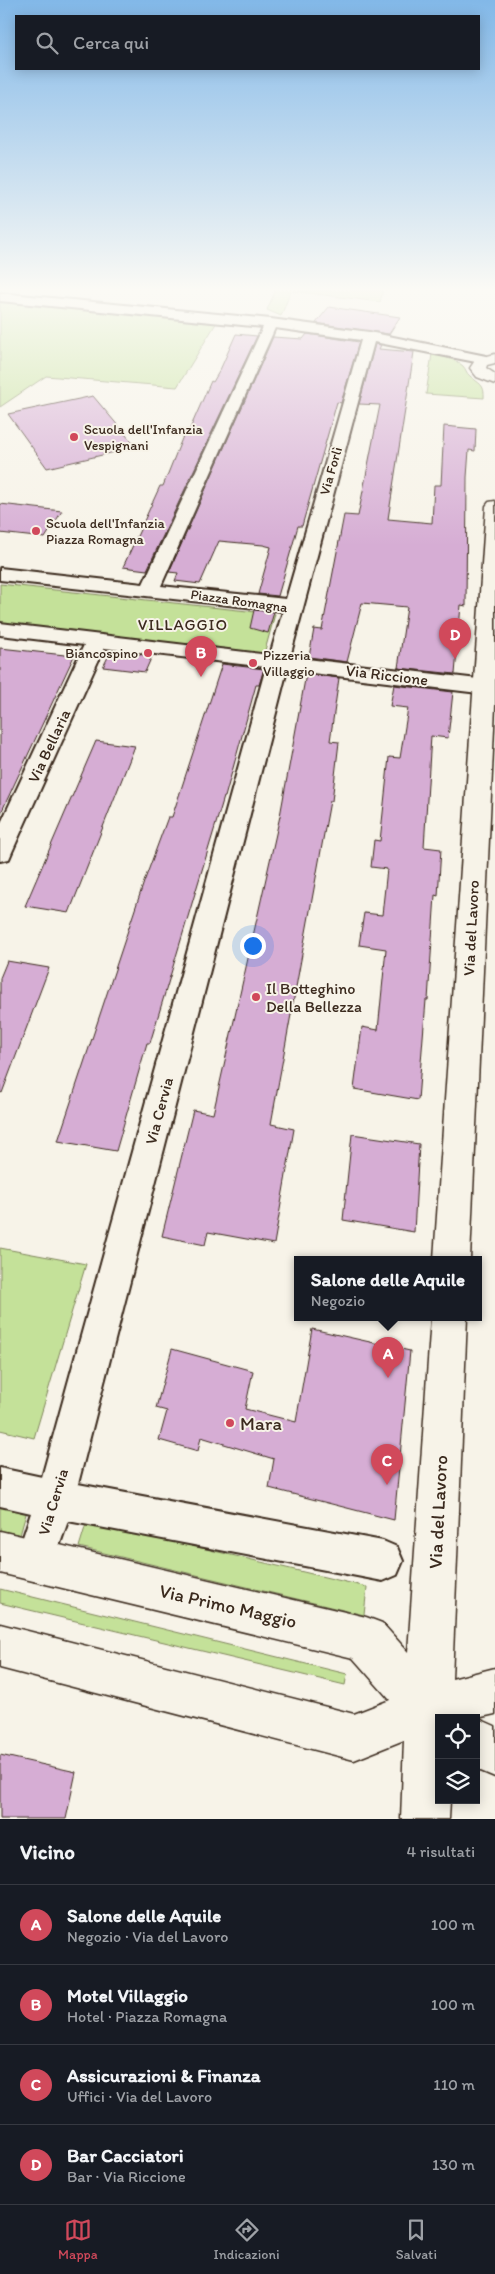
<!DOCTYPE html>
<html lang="it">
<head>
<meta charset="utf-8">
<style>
	:root { --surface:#171b24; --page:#20242c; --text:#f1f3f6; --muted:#9ea1a6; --line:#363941; --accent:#d1495b }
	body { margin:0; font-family:Itim,sans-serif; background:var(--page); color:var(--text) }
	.controls { position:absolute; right:15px; bottom:15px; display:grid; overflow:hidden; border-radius:0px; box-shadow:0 2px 12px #0003 }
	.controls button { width:45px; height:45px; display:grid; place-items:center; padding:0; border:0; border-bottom:1px solid var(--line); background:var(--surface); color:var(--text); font:25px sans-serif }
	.you { position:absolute; left:252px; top:945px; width:18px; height:18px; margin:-12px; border:4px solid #fff; border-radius:50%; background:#1a73e8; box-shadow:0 0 0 8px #1a73e833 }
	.badge { display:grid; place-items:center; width:32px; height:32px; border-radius:50%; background:var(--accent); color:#fff; font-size:16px; font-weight:700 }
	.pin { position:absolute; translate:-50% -41px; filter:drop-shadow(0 1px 2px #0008) }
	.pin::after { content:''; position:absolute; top:26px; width:18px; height:15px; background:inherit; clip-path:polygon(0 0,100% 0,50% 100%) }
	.popup { position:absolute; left:294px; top:1256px; width:188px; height:65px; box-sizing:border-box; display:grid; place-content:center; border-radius:0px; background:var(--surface); filter:drop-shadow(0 1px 4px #0005); font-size:16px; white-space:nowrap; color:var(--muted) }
	.popup b { font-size:19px; color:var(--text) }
	.popup::after { content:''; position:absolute; left:50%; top:100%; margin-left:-10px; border:10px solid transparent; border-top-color:var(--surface) }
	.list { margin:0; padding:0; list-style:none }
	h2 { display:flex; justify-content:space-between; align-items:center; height:65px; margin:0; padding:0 20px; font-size:21px }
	h2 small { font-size:16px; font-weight:400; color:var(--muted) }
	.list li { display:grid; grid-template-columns:32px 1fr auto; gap:15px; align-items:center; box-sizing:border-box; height:80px; padding:0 20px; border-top:1px solid var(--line) }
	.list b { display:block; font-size:19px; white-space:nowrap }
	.list p { margin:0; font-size:16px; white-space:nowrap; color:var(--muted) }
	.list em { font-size:16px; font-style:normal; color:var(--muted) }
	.icon { flex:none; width:28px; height:28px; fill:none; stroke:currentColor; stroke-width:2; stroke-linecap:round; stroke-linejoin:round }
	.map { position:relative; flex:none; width:495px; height:1819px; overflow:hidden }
	.search { position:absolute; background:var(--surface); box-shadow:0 2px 12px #0003; left:15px; right:15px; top:15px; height:55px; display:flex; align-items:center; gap:12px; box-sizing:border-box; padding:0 18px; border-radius:0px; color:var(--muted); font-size:19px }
	.sheet { height:385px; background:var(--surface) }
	nav { display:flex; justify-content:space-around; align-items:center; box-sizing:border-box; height:70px; border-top:1px solid var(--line); background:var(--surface); font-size:14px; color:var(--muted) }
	nav a { display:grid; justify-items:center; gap:2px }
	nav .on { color:var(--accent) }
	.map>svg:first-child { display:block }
	.green { fill:#c4e199; stroke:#80865c }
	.building { fill:#d6add4; stroke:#3b2a1e }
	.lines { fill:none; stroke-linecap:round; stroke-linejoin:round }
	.street-casing { stroke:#3b2a1e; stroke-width:4 }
	.secondary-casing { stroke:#3b2a1e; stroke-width:3 }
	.street { fill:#f7f3e8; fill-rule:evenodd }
	.secondary { fill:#f7f3e8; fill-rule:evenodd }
	.poi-dot { fill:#d1495b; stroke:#f7f3e8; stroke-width:2 }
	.labels { text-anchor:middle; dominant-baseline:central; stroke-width:4; stroke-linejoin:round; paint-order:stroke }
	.far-poi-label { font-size:14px; fill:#3b2a1e; stroke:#f7f3e8; text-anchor:start }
	.far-street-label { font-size:14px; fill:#3b2a1e; stroke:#f7f3e8 }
	.far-quarter-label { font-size:16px; letter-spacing:1px; fill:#3b2a1e; stroke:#f7f3e8 }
	.street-label { font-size:16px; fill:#3b2a1e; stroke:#f7f3e8 }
	.poi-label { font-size:16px; fill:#3b2a1e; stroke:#f7f3e8; text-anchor:start }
	.near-poi-label { font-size:19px; fill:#3b2a1e; stroke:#f7f3e8; text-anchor:start }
	.near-street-label { font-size:19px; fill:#3b2a1e; stroke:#f7f3e8 }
</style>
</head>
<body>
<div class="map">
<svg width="495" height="1819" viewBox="0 0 495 1819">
	<rect width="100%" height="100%" fill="#f7f3e8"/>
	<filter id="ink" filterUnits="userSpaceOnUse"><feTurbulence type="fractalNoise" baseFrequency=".02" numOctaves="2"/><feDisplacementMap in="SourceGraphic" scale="10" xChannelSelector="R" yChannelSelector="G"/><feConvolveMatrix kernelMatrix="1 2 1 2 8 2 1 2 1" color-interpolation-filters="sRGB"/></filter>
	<g filter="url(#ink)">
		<path class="green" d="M 275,291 L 291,291 L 281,316 L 267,310 Z
			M 292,291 L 383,291 L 380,302 Z
			M 0,300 L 220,317 L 177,387 L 46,376 L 0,407 Z
			M 432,354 C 442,356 455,359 463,366 C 466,369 466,373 470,376 C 479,384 485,384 484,398 L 426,394 Z
			M 0,584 L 275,614 L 264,654 L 0,624 Z
			M 0,1248 L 86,1264 L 34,1438 L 0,1430 Z
			M 0,1501 L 28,1507 L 20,1535 L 0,1531 Z
			M 87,1521 L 367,1587 L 364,1615 L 79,1547 Z
			M 0,1589 L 347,1674 L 345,1685 L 0,1603 Z"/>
		<path class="building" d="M 329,307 L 400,317 L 389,334 L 316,323 Z
			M 236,334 L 257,336 L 147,570 L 123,567 L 160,486 L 163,486 L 185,431 L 189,431 L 211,381 L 213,382 L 220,370 Z
			M 307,334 L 359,342 L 341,403 L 337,402 L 302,526 L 298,526 L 278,596 L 258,594 L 271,547 L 263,545 L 219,541 L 200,584 L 175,581 L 178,573 L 169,572 L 273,337 L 303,339 Z
			M 375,344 L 381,345 L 379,349 L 414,352 L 388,519 L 432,523 L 434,485 L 441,485 L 444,426 L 476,429 L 475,451 L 469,450 L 467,477 L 466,606 L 461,605 L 455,674 L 398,668 L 407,607 L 362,603 L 347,662 L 309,657 L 314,629 L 322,630 L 344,515 L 358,516 L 380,405 L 359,404 Z
			M 93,396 L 136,447 L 47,468 L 8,414 Z
			M 0,504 L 62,511 L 45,538 L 0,533 Z
			M 254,610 L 274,612 L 268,633 L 250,628 Z
			M 0,648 L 74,656 L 0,815 Z
			M 111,651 L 152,656 L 145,672 L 103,667 Z
			M 222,664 L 264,669 L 259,685 L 256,685 L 225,797 L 224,797 L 150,1043 L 147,1043 L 116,1151 L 58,1141 L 144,882 L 168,817 L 172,817 Z
			M 306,674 L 339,678 L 330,741 L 339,742 L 332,801 L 330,801 L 271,1124 L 294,1129 L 274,1244 L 208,1232 L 205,1245 L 162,1236 L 193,1110 L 213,1114 L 280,816 Z
			M 394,685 L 453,692 L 448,738 L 431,736 L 424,847 L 441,849 L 438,896 L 435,895 L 428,1000 L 426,1000 L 418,1100 L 354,1089 L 362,1027 L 378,1030 L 386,949 L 359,945 L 364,913 L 382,915 L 387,869 L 371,867 L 374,840 L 380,841 L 389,757 L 400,758 L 408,708 L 390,706 Z
			M 96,741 L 135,746 L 69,913 L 25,906 Z
			M 7,961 L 49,968 L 2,1093 L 0,1092 L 0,978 Z
			M 352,1134 L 419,1144 L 414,1232 L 343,1220 Z
			M 312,1329 L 410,1351 L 394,1520 L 269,1488 L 274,1459 L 201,1437 L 198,1451 L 159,1440 L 167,1411 L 156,1408 L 172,1349 L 253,1371 L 245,1409 L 296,1422 Z
			M 0,1755 L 76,1772 L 66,1819 L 0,1819 Z"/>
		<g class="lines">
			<defs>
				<path id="street" d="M 0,293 L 271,319 L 369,332 L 486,356 L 493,360 L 486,364 L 374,342 L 290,657 L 495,681 L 495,695 L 287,670 L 78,1484 L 383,1541 L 397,1547 L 403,1561 L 397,1575 L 383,1581 L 68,1521 L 49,1575 L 35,1581 L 21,1575 L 15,1561 L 31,1513 L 0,1506 L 0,1468 L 42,1477 L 266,667 L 104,648 L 12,852 L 9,859 L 0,861 L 0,825 L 84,645 L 0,635 L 0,623 L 270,655 L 283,611 L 0,580 L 0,568 L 143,584 L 263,327 L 0,301 ZM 275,328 L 361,340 L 286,599 L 161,586 Z"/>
				<path id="secondary" d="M 495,354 L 495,363 L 487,365 L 486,368 L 495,374 L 495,384 L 477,377 L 470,368 L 476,359 Z
					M 495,501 L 495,706 L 470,1259 L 434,1259 L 486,506 L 489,502 Z
					M 431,1317 L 467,1317 L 452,1679 L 495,1668 L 495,1714 L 477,1718 L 495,1726 L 495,1777 L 476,1769 L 476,1718 L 439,1718 L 439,1800 L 450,1800 L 449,1819 L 401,1819 L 404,1740 L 354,1760 L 0,1668 L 0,1624 L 354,1714 L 390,1700 L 353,1658 L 0,1573 L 0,1531 L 366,1617 L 382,1623 L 408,1652 Z"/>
			</defs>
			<use href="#street" class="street-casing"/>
			<use href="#secondary" class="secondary-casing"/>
			<use href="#street" class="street"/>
			<use href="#secondary" class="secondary"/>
		</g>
	</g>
	<linearGradient id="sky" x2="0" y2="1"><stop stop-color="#82b8e8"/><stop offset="0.53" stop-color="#fbfaf5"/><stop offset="1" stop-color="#fbfaf5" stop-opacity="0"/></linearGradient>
	<rect width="495" height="546" fill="url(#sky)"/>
	<g class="poi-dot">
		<circle cx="74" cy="437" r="5"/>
		<circle cx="36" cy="531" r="5"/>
		<circle cx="148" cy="653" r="5"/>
		<circle cx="253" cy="663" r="5"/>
		<circle cx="256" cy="997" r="5"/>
		<circle cx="230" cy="1423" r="5"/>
	</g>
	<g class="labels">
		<g class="far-poi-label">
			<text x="84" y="429">Scuola dell'Infanzia<tspan x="84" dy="16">Vespignani</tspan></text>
			<text x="46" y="523">Scuola dell'Infanzia<tspan x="46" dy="16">Piazza Romagna</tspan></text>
			<text x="138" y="653" text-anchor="end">Biancospino</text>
			<text x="263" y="655">Pizzeria<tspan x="263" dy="16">Villaggio</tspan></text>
		</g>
		<g class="far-street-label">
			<text transform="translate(331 471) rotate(-74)">Via Forlì</text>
			<text transform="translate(239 601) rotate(8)">Piazza Romagna</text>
		</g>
		<g class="far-quarter-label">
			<text x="183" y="624">VILLAGGIO</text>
		</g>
		<g class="street-label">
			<text transform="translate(387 675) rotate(7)">Via Riccione</text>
			<text transform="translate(49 746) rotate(-65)">Via Bellaria</text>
			<text transform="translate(471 928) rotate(-87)">Via del Lavoro</text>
			<text transform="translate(159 1111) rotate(-75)">Via Cervia</text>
			<text transform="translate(53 1502) rotate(-73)">Via Cervia</text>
		</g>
		<g class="poi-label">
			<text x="266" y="988">Il Botteghino<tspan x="266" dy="18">Della Bellezza</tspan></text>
		</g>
		<g class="near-poi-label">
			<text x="240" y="1423">Mara</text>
		</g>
		<g class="near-street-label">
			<text transform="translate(438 1512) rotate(-87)">Via del Lavoro</text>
			<text transform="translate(228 1606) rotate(13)">Via Primo Maggio</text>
		</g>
	</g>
</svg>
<div class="controls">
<button><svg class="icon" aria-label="locate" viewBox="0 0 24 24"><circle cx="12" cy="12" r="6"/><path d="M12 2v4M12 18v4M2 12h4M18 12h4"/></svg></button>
<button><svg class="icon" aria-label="layers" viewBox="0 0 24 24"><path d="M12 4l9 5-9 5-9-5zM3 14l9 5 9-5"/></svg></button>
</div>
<div class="you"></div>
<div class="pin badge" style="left:388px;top:1378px">A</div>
<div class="popup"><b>Salone delle Aquile</b>Negozio</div>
<div class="pin badge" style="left:201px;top:677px">B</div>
<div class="pin badge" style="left:387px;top:1485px">C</div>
<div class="pin badge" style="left:455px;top:659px">D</div>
<div class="search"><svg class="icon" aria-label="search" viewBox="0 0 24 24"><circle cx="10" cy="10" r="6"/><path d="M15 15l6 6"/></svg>Cerca qui</div>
</div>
<section class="sheet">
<h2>Vicino<small>4 risultati</small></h2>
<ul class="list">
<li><span class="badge">A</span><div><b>Salone delle Aquile</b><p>Negozio · Via del Lavoro</p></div><em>100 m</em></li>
<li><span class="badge">B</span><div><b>Motel Villaggio</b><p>Hotel · Piazza Romagna</p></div><em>100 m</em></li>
<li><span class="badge">C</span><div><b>Assicurazioni &amp; Finanza</b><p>Uffici · Via del Lavoro</p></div><em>110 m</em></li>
<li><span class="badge">D</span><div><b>Bar Cacciatori</b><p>Bar · Via Riccione</p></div><em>130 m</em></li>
</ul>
</section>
<nav>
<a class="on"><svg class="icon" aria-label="map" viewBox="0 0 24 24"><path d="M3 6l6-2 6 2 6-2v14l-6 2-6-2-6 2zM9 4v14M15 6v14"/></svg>Mappa</a>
<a><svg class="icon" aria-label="directions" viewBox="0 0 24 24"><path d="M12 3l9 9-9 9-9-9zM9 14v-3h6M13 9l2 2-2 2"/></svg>Indicazioni</a>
<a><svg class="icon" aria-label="saved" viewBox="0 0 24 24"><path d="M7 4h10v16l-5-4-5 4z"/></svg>Salvati</a>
</nav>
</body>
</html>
